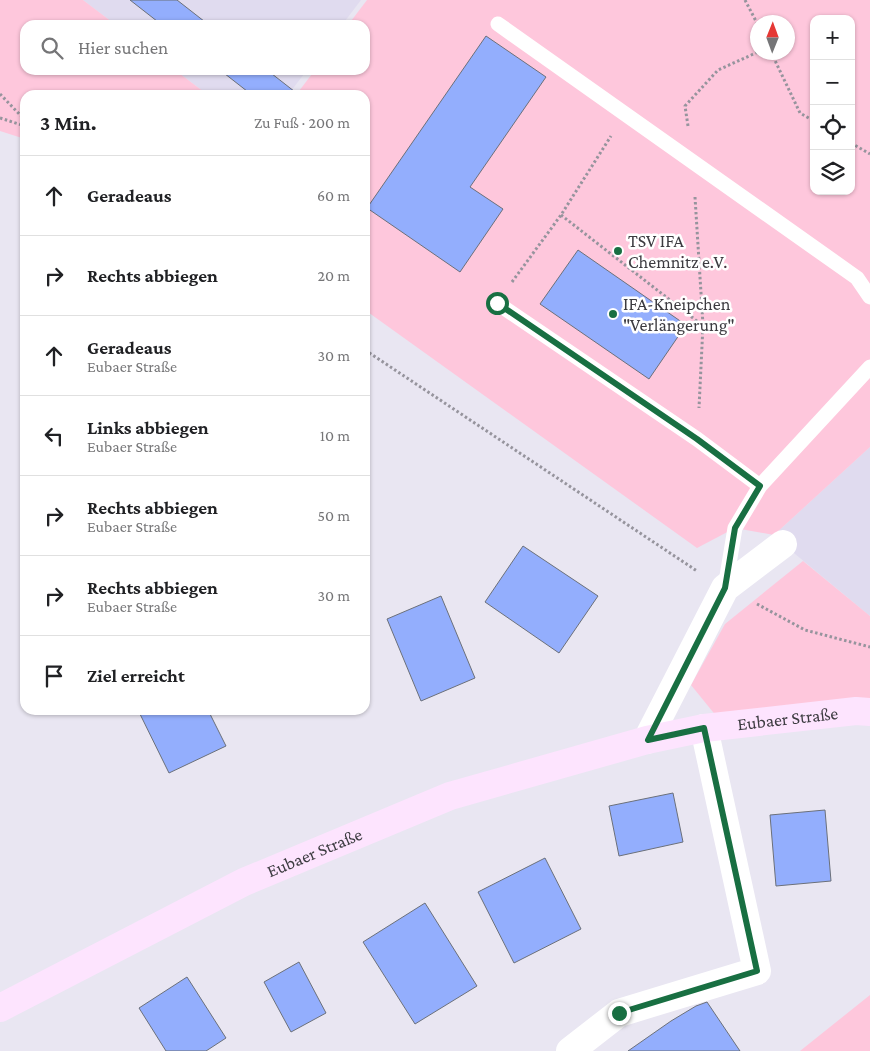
<!DOCTYPE html>
<html lang="de">
<head>
<meta charset="utf-8">
<style>
	:root { --surface:#fff; --page:#f2f2f2; --text:#202124; --muted:#757577; --line:#e0e0e0 }
	body { margin:0; font-family:"Crimson Pro",serif; background:var(--page); color:var(--text) }
	.controls { position:absolute; right:15px; top:15px; display:grid; overflow:hidden; border-radius:10px; box-shadow:0 1px 4px #0004 }
	.controls button { width:45px; height:45px; display:grid; place-items:center; padding:0; border:0; border-bottom:1px solid var(--line); background:var(--surface); color:var(--text); font:25px sans-serif }
	.compass { position:absolute; left:750px; top:15px; width:45px; height:45px; border-radius:50%; background:var(--surface); box-shadow:0 1px 4px #0004; rotate:1deg }
	.stop { position:absolute; width:15px; height:15px; margin:-11px; border:4px solid #186f42; border-radius:50%; background:#fff }
	.stop.end { background:#186f42; border-color:#fff; box-shadow:0 1px 5px #0008 }
	.list { margin:0; padding:0; list-style:none }
	h2 { display:flex; justify-content:space-between; align-items:center; height:65px; margin:0; padding:0 20px; font-size:21px }
	h2 small { font-size:16px; font-weight:400; color:var(--muted) }
	.list li { display:grid; grid-template-columns:32px 1fr auto; gap:15px; align-items:center; box-sizing:border-box; height:80px; padding:0 20px; border-top:1px solid var(--line) }
	.list b { display:block; font-size:19px; white-space:nowrap }
	.list p { margin:0; font-size:16px; white-space:nowrap; color:var(--muted) }
	.list em { font-size:16px; font-style:normal; color:var(--muted) }
	.icon { flex:none; width:28px; height:28px; fill:none; stroke:currentColor; stroke-width:2; stroke-linecap:round; stroke-linejoin:round }
	.map { position:relative; flex:none; width:870px; height:1051px; overflow:hidden }
	.search { position:absolute; background:var(--surface); box-shadow:0 1px 4px #0004; left:20px; top:20px; width:350px; height:55px; display:flex; align-items:center; gap:12px; box-sizing:border-box; padding:0 18px; border-radius:15px; color:var(--muted); font-size:19px }
	.panel { position:absolute; background:var(--surface); box-shadow:0 1px 4px #0004; left:20px; top:90px; width:350px; height:625px; border-radius:15px }
	.map>svg:first-child { display:block }
	.built { fill:#e0dbef }
	.green { fill:#fec7dc; fill-rule:evenodd }
	.building { fill:#93aefd; stroke:#6b707a }
	.lines { fill:none; stroke-linecap:round; stroke-linejoin:round }
	.path { stroke:#96949d; stroke-width:3; stroke-dasharray:2.5 2.5; stroke-linecap:butt }
	.lane { stroke:#fff; stroke-width:15 }
	.street { stroke:#fff; stroke-width:28 }
	.secondary { stroke:#fde4fe; stroke-width:28 }
	.route { stroke:#186f42; stroke-width:6 }
	.poi-dot { fill:#186f42; stroke:#fff; stroke-width:2 }
	.labels { text-anchor:middle; dominant-baseline:central; stroke-width:5; stroke-linejoin:round; paint-order:stroke }
	.poi-label { font-size:18px; fill:#3c3b40; stroke:#fff; text-anchor:start }
	.street-label { font-size:18px; fill:#3c3b40; stroke:#fff }
</style>
</head>
<body>
<div class="map">
<svg width="870" height="1051" viewBox="0 0 870 1051">
	<rect width="100%" height="100%" fill="#e9e6f2"/>
	<path class="built" d="M 83,0 L 361,0 L 342,25 L 116,25 Z
		M 175,70 L 307,70 L 288,95 L 208,95 Z
		M 870,447 L 870,616 L 783,544 L 774,535 Z"/>
	<path class="green" d="M 0,0 L 83,0 L 116,25 L 25,25 L 25,70 L 175,70 L 208,95 L 25,95 L 25,139 L 0,131 Z
		M 367,0 L 870,0 L 870,447 L 774,535 L 735,528 L 697,548 L 365,310 L 365,95 L 296,95 L 315,70 L 365,70 L 365,25 L 348,25 ZM 814,19 L 851,19 L 851,191 L 814,191 ZM 758,22 L 788,22 L 788,52 L 758,52 Z
		M 803,561 L 870,616 L 870,703 L 717,717 L 691,685 L 725,624 Z
		M 870,995 L 870,1051 L 800,1051 Z"/>
	<path class="building" d="M 130,0 L 177,0 L 209,25 L 162,25 Z
		M 486,36 L 546,77 L 470,187 L 503,209 L 460,272 L 367,208 Z
		M 220,70 L 267,70 L 299,95 L 252,95 Z
		M 578,250 L 686,325 L 649,379 L 540,304 Z
		M 523,546 L 598,596 L 559,653 L 485,602 Z
		M 441,596 L 475,678 L 421,701 L 387,619 Z
		M 138,710 L 208,710 L 226,746 L 169,773 Z
		M 673,793 L 683,842 L 619,856 L 609,806 Z
		M 825,810 L 831,881 L 776,886 L 770,815 Z
		M 545,858 L 581,929 L 514,963 L 478,892 Z
		M 425,903 L 477,986 L 415,1024 L 363,942 Z
		M 299,962 L 326,1013 L 291,1032 L 264,982 Z
		M 187,977 L 226,1038 L 206,1051 L 166,1051 L 139,1008 Z
		M 707,1002 L 740,1051 L 628,1051 L 671,1021 L 696,1006 Z"/>
	<g class="lines">
		<path class="path" d="M 745,0 L 758,25
			M 771,52 L 800,113 L 814,121
			M 0,94 L 25,120
			M 0,118 L 25,126
			M 688,126 L 685,106 L 718,70 L 758,52
			M 851,143 L 870,154
			M 695,197 L 703,325 L 699,408
			M 561,215 L 702,325
			M 512,282 L 561,215 L 611,136
			M 365,350 L 697,571
			M 757,604 L 805,630 L 870,647"/>
		<path class="lane" d="M 498,24 L 857,278 L 870,297
			M 497,303 L 697,439 L 760,486
			M 725,588 L 735,528 L 760,486 L 870,367"/>
		<path class="street" d="M 647,740 L 725,588 L 783,544
			M 570,1051 L 619,1013 L 757,971 L 704,728"/>
		<path class="secondary" id="s1" d="M 0,1008 L 244,882 L 450,796 L 647,740 L 704,728 L 856,711 L 870,712"/>
	</g>
	<g class="lines">
		<path class="route" d="M 497,303 L 697,439 L 760,486 L 735,528 L 725,588 L 648,740 L 704,728 L 757,971 L 619,1013"/>
	</g>
	<g class="poi-dot">
		<circle cx="618" cy="251" r="5"/>
		<circle cx="613" cy="314" r="5"/>
	</g>
	<g class="labels">
		<g class="poi-label">
			<text x="628" y="241">TSV IFA<tspan x="628" dy="21">Chemnitz e.V.</tspan></text>
			<text x="623" y="304">IFA-Kneipchen<tspan x="623" dy="21">"Verlängerung"</tspan></text>
		</g>
		<g class="street-label">
			<text stroke="none"><textPath href="#s1" startOffset="845">Eubaer Straße</textPath></text>
			<text stroke="none"><textPath href="#s1" startOffset="351">Eubaer Straße</textPath></text>
		</g>
	</g>
</svg>
<div class="controls">
<button>+</button>
<button>−</button>
<button><svg class="icon" aria-label="locate" viewBox="0 0 24 24"><circle cx="12" cy="12" r="6"/><path d="M12 2v4M12 18v4M2 12h4M18 12h4"/></svg></button>
<button><svg class="icon" aria-label="layers" viewBox="0 0 24 24"><path d="M12 4l9 5-9 5-9-5zM3 14l9 5 9-5"/></svg></button>
</div>
<svg class="compass" viewBox="-18 -18 36 36"><path d="M0-13l5 13h-10z" fill="#e53935"/><path d="M0 13l5-13h-10z" fill="#757577"/></svg>
<div class="stop" style="left:497px;top:303px"></div>
<div class="stop end" style="left:619px;top:1013px"></div>
<div class="search"><svg class="icon" aria-label="search" viewBox="0 0 24 24"><circle cx="10" cy="10" r="6"/><path d="M15 15l6 6"/></svg>Hier suchen</div>
<section class="panel">
<h2>3 Min.<small>Zu Fuß · 200 m</small></h2>
<ul class="list">
<li><svg class="icon" aria-label="ahead" viewBox="0 0 24 24"><path d="M12 20V5M6 11l6-6 6 6"/></svg><div><b>Geradeaus</b></div><em>60 m</em></li>
<li><svg class="icon" aria-label="right" viewBox="0 0 24 24"><path d="M7 20v-9h11M14 6l5 5-5 5"/></svg><div><b>Rechts abbiegen</b></div><em>20 m</em></li>
<li><svg class="icon" aria-label="ahead" viewBox="0 0 24 24"><path d="M12 20V5M6 11l6-6 6 6"/></svg><div><b>Geradeaus</b><p>Eubaer Straße</p></div><em>30 m</em></li>
<li><svg class="icon" aria-label="left" viewBox="0 0 24 24"><path d="M17 20v-9H6M10 6l-5 5 5 5"/></svg><div><b>Links abbiegen</b><p>Eubaer Straße</p></div><em>10 m</em></li>
<li><svg class="icon" aria-label="right" viewBox="0 0 24 24"><path d="M7 20v-9h11M14 6l5 5-5 5"/></svg><div><b>Rechts abbiegen</b><p>Eubaer Straße</p></div><em>50 m</em></li>
<li><svg class="icon" aria-label="right" viewBox="0 0 24 24"><path d="M7 20v-9h11M14 6l5 5-5 5"/></svg><div><b>Rechts abbiegen</b><p>Eubaer Straße</p></div><em>30 m</em></li>
<li><svg class="icon" aria-label="arrive" viewBox="0 0 24 24"><path d="M6 21V4h12l-3 4 3 4H6"/></svg><div><b>Ziel erreicht</b></div></li>
</ul>
</section>
</div>
</body>
</html>
